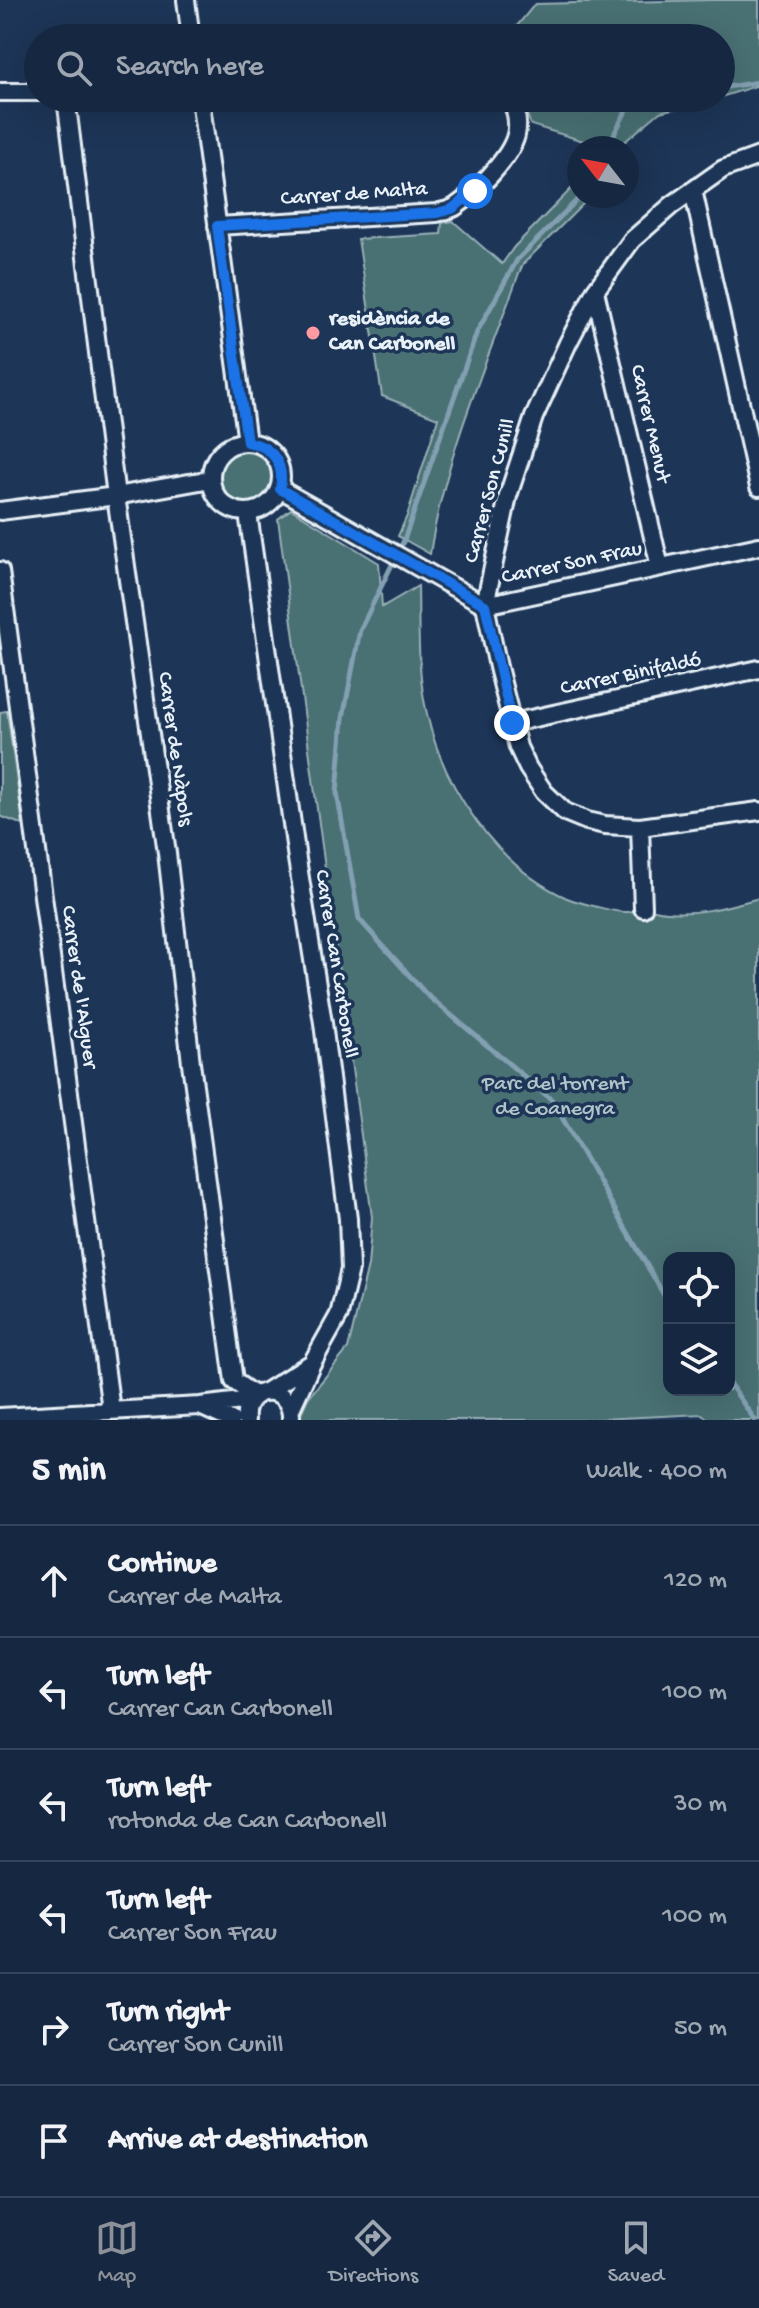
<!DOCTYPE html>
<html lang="en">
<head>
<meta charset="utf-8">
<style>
	:root { --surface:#162841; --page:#23344c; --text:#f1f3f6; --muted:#9ea6b1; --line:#35445a; --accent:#8c9099 }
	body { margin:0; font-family:"Gochi Hand",sans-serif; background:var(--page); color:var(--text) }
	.controls { position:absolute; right:24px; bottom:24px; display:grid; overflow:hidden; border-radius:16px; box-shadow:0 8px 32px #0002 }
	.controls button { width:72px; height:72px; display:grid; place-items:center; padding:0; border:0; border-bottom:2px solid var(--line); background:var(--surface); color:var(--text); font:40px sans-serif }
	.compass { position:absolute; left:567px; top:136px; width:72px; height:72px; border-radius:50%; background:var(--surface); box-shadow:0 8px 32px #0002; rotate:301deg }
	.stop { position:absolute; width:24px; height:24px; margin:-18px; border:6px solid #1a73e8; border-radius:50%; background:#fff }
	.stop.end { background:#1a73e8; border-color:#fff; box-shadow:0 2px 8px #0008 }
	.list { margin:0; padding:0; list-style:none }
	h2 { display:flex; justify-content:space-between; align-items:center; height:104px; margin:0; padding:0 32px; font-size:34px }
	h2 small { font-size:26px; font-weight:400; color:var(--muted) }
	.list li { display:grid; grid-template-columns:52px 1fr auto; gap:24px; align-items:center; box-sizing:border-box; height:112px; padding:0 32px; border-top:2px solid var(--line) }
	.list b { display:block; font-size:30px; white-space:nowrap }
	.list p { margin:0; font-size:26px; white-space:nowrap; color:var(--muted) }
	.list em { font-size:26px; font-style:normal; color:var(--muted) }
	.icon { flex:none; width:44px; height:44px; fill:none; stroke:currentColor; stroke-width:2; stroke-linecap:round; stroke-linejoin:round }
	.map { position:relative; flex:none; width:759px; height:1420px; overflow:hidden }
	.search { position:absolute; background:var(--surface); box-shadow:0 8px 32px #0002; left:24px; right:24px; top:24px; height:88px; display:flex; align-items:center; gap:20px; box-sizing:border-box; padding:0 28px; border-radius:44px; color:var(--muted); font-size:30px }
	.sheet { height:776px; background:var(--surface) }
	nav { display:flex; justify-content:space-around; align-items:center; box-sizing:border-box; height:112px; border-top:2px solid var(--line); background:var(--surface); font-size:22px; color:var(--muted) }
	nav a { display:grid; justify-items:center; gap:4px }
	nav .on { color:var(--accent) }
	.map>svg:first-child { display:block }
	.green { fill:#486f73; stroke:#98b0b6; stroke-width:2; fill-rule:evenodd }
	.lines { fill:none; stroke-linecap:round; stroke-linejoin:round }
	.stream { stroke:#82a0b1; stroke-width:5 }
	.street-casing { stroke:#e8f1f8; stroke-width:22 }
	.street { stroke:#1d3557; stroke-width:16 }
	.route { stroke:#1a73e8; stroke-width:10 }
	.poi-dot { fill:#ff9aa2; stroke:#1d3557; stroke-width:3 }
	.labels { text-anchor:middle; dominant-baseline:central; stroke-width:7; stroke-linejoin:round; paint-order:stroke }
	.street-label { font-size:22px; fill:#e8f1f8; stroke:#1d3557 }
	.poi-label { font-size:22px; font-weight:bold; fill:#e8f1f8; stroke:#1d3557; text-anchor:start }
	.park-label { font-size:22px; fill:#b0c4c9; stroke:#1d3557 }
</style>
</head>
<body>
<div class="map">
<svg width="759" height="1420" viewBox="0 0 759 1420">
	<rect width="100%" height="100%" fill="#1d3557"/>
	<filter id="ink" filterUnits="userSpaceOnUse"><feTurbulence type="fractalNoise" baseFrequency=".0125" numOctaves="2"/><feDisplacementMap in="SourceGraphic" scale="16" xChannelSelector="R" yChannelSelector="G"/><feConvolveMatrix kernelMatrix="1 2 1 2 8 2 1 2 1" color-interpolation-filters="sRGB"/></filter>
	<g filter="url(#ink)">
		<path class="green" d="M 712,0 L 759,0 L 759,85 L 721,97 L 721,38 L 507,38 L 535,4 Z
			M 521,98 L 717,98 L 660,112 L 623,143 L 621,148 L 589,148 L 590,143 L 531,125 Z
			M 579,181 L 579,196 L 591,196 L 523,264 L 519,273 C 486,365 445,456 430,554 L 398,536 L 407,516 L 438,418 L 382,396 L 358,239 L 441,234 L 442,223 L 453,221 L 502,264 L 514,247 Z
			M220 477a28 28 0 1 1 56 0a28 28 0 1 1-56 0Z
			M 291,509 L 379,563 L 382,607 L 418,586 C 419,628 417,673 427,714 C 443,787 498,868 567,898 C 577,902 617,913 627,912 C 633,912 639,909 645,909 C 653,909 661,912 669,912 C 700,915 729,906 759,898 L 759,1420 L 709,1420 L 702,1414 L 581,1420 L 298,1420 L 308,1398 L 348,1349 L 368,1266 L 372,1217 L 278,519 ZM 669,1258 L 729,1258 L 729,1390 L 669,1390 Z
			M 7,711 L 23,825 L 0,816 L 0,712 Z"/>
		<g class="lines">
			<path class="stream" d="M 721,88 L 759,82
				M 607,148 L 627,109 L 670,98
				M 581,196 L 517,260 L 477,332 L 404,540 L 360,630 L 343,718 L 337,793 L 359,919 L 426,994 L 552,1100 L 669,1304
				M 729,1383 L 755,1420"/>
			<defs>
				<path id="street" d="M 186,0 L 191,38
					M 0,92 L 38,92
					M 66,98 L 116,496 L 167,853 L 191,1063 L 234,1381 L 255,1396
					M 200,98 L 247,442
					M 759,156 L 723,169 L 672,205 L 632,240 L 595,291 L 568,343 L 534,417 L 508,496 L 485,605 L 498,667 L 518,747 L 528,768 L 544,792 L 565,812 L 587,821 L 605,825 L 640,827 L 759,811
					M 693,190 L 759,487
					M 217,226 L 437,213 C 443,211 450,210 455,207 C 475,193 510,159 516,135 C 519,122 516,110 510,98
					M 595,291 L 660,567
					M211 477a35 35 0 1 1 70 0a35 35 0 1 1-70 0Z
					M 280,489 L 485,605 L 759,546
					M 0,511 L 116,496 L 211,479
					M 248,513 L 297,859 L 323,1023 L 348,1219 L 350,1269 L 339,1315 L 312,1363 L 291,1409
					M 0,571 L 111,1410
					M 512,723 L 759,669
					M 640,827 L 643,908
					M 267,1391 L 310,1364
					M 202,1407 L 231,1420
					M 0,1417 L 200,1406 L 250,1400
					M 246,1420 C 242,1383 293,1382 291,1420"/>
			</defs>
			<use href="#street" class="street-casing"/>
			<use href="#street" class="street"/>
		</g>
	</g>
	<g class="lines" filter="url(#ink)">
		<path class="route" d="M 475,191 L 452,209 L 437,213 L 217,226 L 247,442 C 272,446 285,463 280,489 L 485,605 L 512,723"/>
	</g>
	<circle class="poi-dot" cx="313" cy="333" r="8"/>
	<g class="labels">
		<g class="street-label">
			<text transform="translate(354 195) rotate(-4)">Carrer de Malta</text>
			<text transform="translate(649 424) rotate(77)">Carrer Menut</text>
			<text transform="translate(491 491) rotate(-75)">Carrer Son Cunill</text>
			<text transform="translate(572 564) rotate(-12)">Carrer Son Frau</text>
			<text transform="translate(631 675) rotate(-12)">Carrer Binifaldó</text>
			<text transform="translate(174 749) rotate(82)">Carrer de Nàpols</text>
			<text transform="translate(335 964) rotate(81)">Carrer Can Carbonell</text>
			<text transform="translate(78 987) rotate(82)">Carrer de l'Alguer</text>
		</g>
		<g class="poi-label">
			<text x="329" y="320">residència de<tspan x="329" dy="25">Can Carbonell</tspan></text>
		</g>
		<g class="park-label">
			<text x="555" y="1085">Parc del torrent<tspan x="555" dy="25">de Coanegra</tspan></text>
		</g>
	</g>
</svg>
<div class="controls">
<button><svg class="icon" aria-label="locate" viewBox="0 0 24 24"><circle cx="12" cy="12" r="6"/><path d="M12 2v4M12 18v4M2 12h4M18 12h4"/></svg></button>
<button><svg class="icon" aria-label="layers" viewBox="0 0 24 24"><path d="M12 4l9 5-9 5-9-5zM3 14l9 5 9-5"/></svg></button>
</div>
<svg class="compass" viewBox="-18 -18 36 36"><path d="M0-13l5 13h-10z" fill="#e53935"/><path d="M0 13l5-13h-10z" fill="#9ea6b1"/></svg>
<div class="stop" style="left:475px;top:191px"></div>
<div class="stop end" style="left:512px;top:723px"></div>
<div class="search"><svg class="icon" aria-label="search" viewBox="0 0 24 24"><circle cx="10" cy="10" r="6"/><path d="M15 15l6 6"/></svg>Search here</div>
</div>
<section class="sheet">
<h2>5 min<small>Walk · 400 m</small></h2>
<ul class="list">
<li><svg class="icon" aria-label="ahead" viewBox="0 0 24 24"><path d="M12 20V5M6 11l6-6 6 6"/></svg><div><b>Continue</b><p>Carrer de Malta</p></div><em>120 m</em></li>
<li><svg class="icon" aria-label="left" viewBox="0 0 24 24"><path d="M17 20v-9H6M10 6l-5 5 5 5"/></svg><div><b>Turn left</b><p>Carrer Can Carbonell</p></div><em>100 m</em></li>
<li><svg class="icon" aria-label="left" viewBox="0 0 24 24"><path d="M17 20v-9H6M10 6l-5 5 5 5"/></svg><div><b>Turn left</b><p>rotonda de Can Carbonell</p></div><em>30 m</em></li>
<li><svg class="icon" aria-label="left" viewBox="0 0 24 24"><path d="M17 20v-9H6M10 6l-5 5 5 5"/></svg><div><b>Turn left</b><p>Carrer Son Frau</p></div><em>100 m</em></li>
<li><svg class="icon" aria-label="right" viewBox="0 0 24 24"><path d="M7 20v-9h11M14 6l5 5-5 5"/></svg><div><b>Turn right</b><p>Carrer Son Cunill</p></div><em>50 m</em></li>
<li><svg class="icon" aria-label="arrive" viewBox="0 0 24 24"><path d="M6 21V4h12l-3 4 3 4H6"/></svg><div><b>Arrive at destination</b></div></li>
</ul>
</section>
<nav>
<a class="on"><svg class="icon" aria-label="map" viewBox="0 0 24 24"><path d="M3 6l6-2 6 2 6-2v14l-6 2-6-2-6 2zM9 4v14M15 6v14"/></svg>Map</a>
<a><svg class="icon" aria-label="directions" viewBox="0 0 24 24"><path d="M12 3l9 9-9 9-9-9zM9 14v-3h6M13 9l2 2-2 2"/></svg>Directions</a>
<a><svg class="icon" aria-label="saved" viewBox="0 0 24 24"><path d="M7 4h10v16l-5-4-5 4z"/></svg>Saved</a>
</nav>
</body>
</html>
